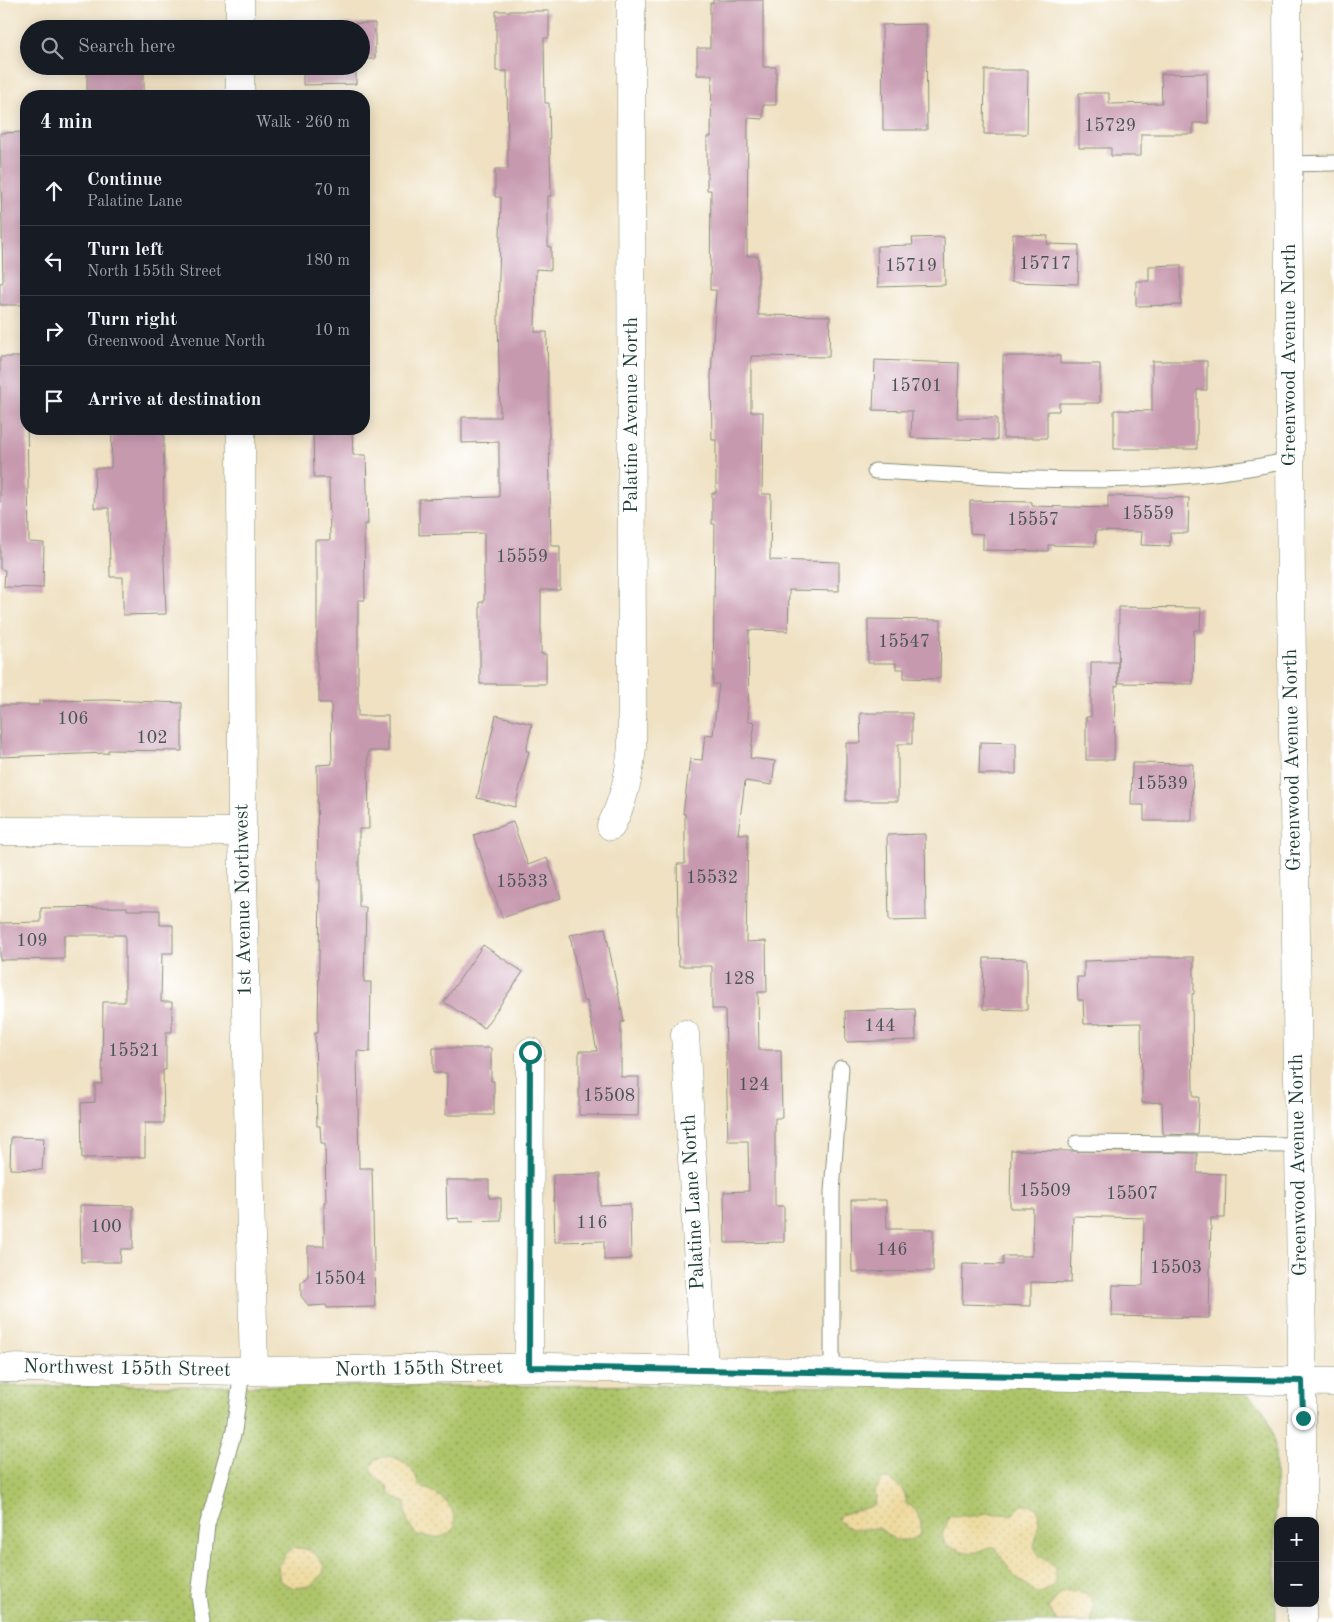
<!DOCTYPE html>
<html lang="en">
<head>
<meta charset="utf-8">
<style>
	:root { --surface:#171b24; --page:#20242c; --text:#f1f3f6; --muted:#9ea1a6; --line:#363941 }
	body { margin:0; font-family:"Old Standard TT",serif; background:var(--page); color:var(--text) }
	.controls { position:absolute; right:15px; bottom:15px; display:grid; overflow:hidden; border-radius:10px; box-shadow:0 2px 12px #0003 }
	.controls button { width:45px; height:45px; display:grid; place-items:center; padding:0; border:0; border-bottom:1px solid var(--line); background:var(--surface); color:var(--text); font:25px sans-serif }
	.stop { position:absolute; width:15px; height:15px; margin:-11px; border:4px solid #0f766e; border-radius:50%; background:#fff }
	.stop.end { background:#0f766e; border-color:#fff; box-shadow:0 1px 5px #0008 }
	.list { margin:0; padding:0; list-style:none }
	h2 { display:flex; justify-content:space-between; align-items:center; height:65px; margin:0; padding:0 20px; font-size:21px }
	h2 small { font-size:16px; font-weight:400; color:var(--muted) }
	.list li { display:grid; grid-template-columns:32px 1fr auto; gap:15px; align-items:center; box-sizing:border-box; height:70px; padding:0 20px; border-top:1px solid var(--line) }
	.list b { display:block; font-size:19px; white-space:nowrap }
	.list p { margin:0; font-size:16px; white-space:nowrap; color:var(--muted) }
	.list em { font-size:16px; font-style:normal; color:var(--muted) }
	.icon { flex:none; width:28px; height:28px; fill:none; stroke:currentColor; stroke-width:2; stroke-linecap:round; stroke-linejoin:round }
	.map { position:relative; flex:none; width:1334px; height:1622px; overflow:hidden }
	.search { position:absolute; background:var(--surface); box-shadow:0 2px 12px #0003; left:20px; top:20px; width:350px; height:55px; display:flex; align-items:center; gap:12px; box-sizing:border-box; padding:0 18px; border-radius:28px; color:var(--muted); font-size:19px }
	.panel { position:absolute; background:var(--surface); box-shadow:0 2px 12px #0003; left:20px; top:90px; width:350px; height:345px; border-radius:20px }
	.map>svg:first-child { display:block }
	.grass { fill:url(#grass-dots); stroke:#67814f }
	.sand { fill:url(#sand-dots); stroke:#868c69 }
	.building { fill:#c799af }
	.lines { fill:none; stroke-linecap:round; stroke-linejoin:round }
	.service-casing { stroke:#878f7b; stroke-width:17 }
	.minor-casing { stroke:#878f7b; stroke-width:29 }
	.tertiary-casing { stroke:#878f7b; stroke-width:29 }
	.service { stroke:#fff; stroke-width:15 }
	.minor { stroke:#fff; stroke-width:28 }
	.tertiary { stroke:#fff; stroke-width:28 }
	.route { stroke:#0f766e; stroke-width:6 }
	.labels { text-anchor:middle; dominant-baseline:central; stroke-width:4.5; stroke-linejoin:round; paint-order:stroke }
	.number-label { font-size:18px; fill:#495453 }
	.street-label { font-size:20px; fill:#1f3d34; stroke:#fff }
</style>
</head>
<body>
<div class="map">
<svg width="1334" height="1622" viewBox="0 0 1334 1622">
	<defs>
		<pattern id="grass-dots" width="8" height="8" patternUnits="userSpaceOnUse" patternTransform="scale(1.25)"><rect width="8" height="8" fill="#afc56a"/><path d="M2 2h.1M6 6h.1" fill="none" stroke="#8ea158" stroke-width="1.8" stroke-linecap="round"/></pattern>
		<pattern id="sand-dots" width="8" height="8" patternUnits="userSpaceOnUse" patternTransform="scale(1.25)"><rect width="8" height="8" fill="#eeda9e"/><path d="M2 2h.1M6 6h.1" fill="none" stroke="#ccbc89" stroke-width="1.8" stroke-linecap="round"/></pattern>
	</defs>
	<rect width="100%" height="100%" fill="#fff"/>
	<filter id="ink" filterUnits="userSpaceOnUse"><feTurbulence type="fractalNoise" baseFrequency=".02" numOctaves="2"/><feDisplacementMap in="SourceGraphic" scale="10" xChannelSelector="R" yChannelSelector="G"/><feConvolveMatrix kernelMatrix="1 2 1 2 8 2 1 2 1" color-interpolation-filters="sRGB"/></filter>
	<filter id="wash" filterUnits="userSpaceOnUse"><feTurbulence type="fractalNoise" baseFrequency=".0096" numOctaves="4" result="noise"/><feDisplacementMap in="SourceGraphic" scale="20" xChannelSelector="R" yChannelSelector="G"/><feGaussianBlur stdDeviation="1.12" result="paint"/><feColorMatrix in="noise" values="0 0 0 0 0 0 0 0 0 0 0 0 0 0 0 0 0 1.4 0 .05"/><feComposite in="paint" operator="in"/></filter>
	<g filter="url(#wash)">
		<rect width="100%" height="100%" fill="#efe1c2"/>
		<path class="grass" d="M 1218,1385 C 1257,1395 1268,1406 1275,1446 L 1276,1622 L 0,1622 L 0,1386 Z"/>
		<path class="sand" d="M 388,1456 C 402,1458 417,1470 418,1485 C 437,1494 455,1501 455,1526 C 443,1542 434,1537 417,1535 C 408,1524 404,1517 406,1503 L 389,1494 L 388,1486 L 376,1478 L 371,1468 L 376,1459 Z
			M 888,1479 C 899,1484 907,1492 906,1504 C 919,1508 923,1524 920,1535 L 910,1540 L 895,1540 L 879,1528 C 859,1528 856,1535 838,1520 L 840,1515 L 876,1505 L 875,1492 L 881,1480 Z
			M 1022,1505 L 1031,1505 L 1038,1509 L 1039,1525 L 1034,1547 L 1039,1556 L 1055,1567 L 1055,1584 L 1039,1594 L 1014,1576 L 995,1547 C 988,1546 987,1550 981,1551 C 969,1555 955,1549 945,1544 L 942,1534 L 950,1516 L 978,1516 L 986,1513 L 1012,1515 Z
			M 294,1548 C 309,1547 324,1556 324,1572 L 313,1585 L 294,1588 L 280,1581 L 278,1566 L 286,1553 Z
			M 1065,1591 L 1076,1591 L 1090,1596 L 1094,1606 L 1091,1622 L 1057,1622 L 1049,1608 L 1057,1597 Z"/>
		<g id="blocks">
			<path class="building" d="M 713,0 L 763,0 L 763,67 L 776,67 L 776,105 L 763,105 L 763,119 L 748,118 L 747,256 L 758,256 L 758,315 L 830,316 L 829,357 L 751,356 L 751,412 L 763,412 L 762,494 L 771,494 L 770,560 L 839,562 L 839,591 L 789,590 L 788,631 L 749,630 L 748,721 L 755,722 L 750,758 L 775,761 L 772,785 L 745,781 L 738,834 L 748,834 L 746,942 L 766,941 L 767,992 L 758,992 L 759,1050 L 781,1050 L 782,1118 L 775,1118 L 775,1206 L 784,1206 L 784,1242 L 725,1243 L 724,1192 L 749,1191 L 748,1141 L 728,1141 L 725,1009 L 712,1009 L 712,966 L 679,966 L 677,864 L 685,864 L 685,814 L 683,814 L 690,759 L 702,760 L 705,734 L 713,735 L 719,684 L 713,684 L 715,524 L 712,524 L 712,493 L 716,493 L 716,440 L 712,440 L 711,377 L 716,290 L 710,290 L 711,190 L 707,190 L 707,137 L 711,137 L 712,75 L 697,75 L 697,48 L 710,48 L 710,3 L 713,3 Z
				M 496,11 L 549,11 L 549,38 L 544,38 L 545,103 L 549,103 L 551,196 L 548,196 L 548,247 L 551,247 L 551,270 L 536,269 L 535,332 L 547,332 L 551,546 L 560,546 L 560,590 L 541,590 L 541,654 L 546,654 L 546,684 L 480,684 L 480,602 L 484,602 L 484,533 L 419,535 L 419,499 L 499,497 L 499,442 L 462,443 L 462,417 L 500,417 L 498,317 L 501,197 L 495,197 L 495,169 L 508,169 L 507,71 L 496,71 Z
				M 375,23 L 375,59 L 361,59 L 361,29 L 303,29 L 303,24 Z
				M 926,24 L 927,130 L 883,130 L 882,25 Z
				M 107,66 L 144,66 L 144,96 L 87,94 L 87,67 Z
				M 303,66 L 356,66 L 356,84 L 303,85 Z
				M 985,70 L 1028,70 L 1027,134 L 984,134 Z
				M 1207,73 L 1208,123 L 1193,123 L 1193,134 L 1141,134 L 1141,156 L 1111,156 L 1111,148 L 1079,148 L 1079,93 L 1109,93 L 1109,104 L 1162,103 L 1161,74 Z
				M 26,132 L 26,305 L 0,305 L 0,283 L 3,282 L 0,133 Z
				M 1013,234 L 1048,236 L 1047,244 L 1079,245 L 1078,284 L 1011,282 Z
				M 944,237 L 945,285 L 878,287 L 877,246 L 913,245 L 912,238 Z
				M 1181,265 L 1181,305 L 1136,306 L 1136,281 L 1149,281 L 1149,266 Z
				M 1003,356 L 1060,356 L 1060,364 L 1100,364 L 1100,403 L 1059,403 L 1059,411 L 1047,411 L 1047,438 L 1003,438 Z
				M 0,357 L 26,357 L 29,542 L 44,543 L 43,588 L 4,587 L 5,570 L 0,569 Z
				M 875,360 L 959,363 L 957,418 L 997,418 L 997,440 L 911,438 L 912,411 L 873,410 Z
				M 1152,361 L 1207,361 L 1207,390 L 1197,390 L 1197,449 L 1114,449 L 1114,410 L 1152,411 Z
				M 112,429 L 164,429 L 163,535 L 166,614 L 123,615 L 123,577 L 110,577 L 109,508 L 94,508 L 95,468 L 111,468 Z
				M 313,429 L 352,429 L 353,455 L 366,455 L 368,524 L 364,524 L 365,600 L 358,600 L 358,716 L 388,716 L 388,751 L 368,751 L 369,829 L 359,829 L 359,907 L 366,907 L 364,982 L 371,982 L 370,1052 L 357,1051 L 359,1168 L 372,1168 L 375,1307 L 327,1308 L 326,1305 L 309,1306 L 301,1296 L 301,1283 L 308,1276 L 308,1246 L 324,1246 L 324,1202 L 326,1202 L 325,1143 L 321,1143 L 320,1126 L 317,1126 L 315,1033 L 318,1033 L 320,880 L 318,880 L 317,765 L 332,764 L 331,703 L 319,703 L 319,676 L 317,676 L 317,567 L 315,567 L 315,540 L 330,540 L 329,478 L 314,478 Z
				M 1108,496 L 1189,498 L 1188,533 L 1170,533 L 1170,546 L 1141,545 L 1142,532 L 1096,531 L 1095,546 L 1048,545 L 1048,551 L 983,550 L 983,534 L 970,533 L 970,501 L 1032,502 L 1032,506 L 1108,508 Z
				M 1119,607 L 1201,608 L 1200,630 L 1194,630 L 1193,684 L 1118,683 Z
				M 868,619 L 941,620 L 940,679 L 904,678 L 904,669 L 896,669 L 896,663 L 868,663 Z
				M 1091,662 L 1118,662 L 1118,686 L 1115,686 L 1114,760 L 1086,760 L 1086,717 L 1091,717 Z
				M 107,700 L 182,703 L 182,751 L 108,750 L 108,753 L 0,757 L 0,705 L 39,705 L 39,701 Z
				M 860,713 L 912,713 L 912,744 L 898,744 L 898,801 L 846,801 L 846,743 L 861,743 Z
				M 496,715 L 532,724 L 526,751 L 529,751 L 515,807 L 477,798 Z
				M 980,742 L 1016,743 L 1016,774 L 979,774 Z
				M 1132,763 L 1193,764 L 1192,821 L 1144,821 L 1144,805 L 1131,805 Z
				M 513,822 L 528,865 L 547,858 L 561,898 L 502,918 L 474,835 Z
				M 925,834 L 926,920 L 889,921 L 887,835 Z
				M 127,907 L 127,910 L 160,910 L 160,925 L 173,925 L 173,953 L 162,953 L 161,1002 L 172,1002 L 172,1032 L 166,1032 L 166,1070 L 163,1070 L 164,1123 L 145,1123 L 145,1157 L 82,1158 L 81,1103 L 95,1102 L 95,1084 L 102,1084 L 103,1002 L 125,1002 L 125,935 L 64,935 L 64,959 L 0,960 L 0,923 L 41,922 L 41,908 Z
				M 605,928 L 624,1022 L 621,1022 L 621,1077 L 639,1077 L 638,1116 L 579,1115 L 579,1051 L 597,1051 L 587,1001 L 583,1001 L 570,935 Z
				M 483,945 L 523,972 L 484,1028 L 444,1002 Z
				M 1148,957 L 1194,957 L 1194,994 L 1192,994 L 1193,1097 L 1199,1097 L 1197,1135 L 1163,1134 L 1162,1102 L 1142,1103 L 1141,1023 L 1084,1024 L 1083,1000 L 1078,1000 L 1077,977 L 1084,977 L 1084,961 L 1148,959 Z
				M 984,958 L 1027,959 L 1027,1010 L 983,1009 Z
				M 915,1009 L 916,1040 L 846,1042 L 845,1011 Z
				M 433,1048 L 491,1048 L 491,1081 L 494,1081 L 494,1115 L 446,1115 L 447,1073 L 433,1073 Z
				M 11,1137 L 44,1138 L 42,1170 L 10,1169 Z
				M 1011,1150 L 1197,1153 L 1197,1173 L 1226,1174 L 1225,1218 L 1211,1218 L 1209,1318 L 1112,1316 L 1113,1285 L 1143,1286 L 1144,1218 L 1073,1216 L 1071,1283 L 1031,1282 L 1031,1306 L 962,1304 L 963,1264 L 1003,1265 L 1003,1256 L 1032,1256 L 1033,1208 L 1010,1208 Z
				M 600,1174 L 600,1205 L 630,1204 L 631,1259 L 604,1260 L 604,1241 L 555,1242 L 553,1175 Z
				M 446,1180 L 489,1180 L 489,1198 L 501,1198 L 501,1221 L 459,1222 L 459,1218 L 447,1219 Z
				M 851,1200 L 886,1200 L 887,1229 L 933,1229 L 933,1271 L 852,1272 Z
				M 80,1205 L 133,1206 L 133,1249 L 121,1249 L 120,1262 L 81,1262 Z"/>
		</g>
	</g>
	<g filter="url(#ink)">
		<use href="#blocks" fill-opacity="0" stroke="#878f7b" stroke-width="1"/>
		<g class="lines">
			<defs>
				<path id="service" d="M 1289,164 L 1334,163
					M 875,471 C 1013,478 1155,491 1290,460
					M 1077,1143 L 1299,1145
					M 832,1372 L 832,1192 L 841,1068
					M 203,1622 L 199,1596 L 207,1526 L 234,1431 L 242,1371"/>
				<path id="minor" d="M 240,0 L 240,29
					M 240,66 L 240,96
					M 241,429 L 242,832 L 254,1371
					M 611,826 C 624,800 629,776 632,747 L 631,0
					M 0,831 L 242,832
					M 685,1034 L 704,1370
					M 529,1367 L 530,1052
					M 0,1368 L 254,1371 L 549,1367 L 1334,1382"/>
				<path id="tertiary" d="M 1287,0 L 1291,594 L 1302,1351 L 1302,1521
					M 1302,1622 L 1302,1603"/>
			</defs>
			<use href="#service" class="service-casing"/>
			<use href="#minor" class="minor-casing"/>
			<use href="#tertiary" class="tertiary-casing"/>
			<use href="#service" class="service"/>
			<use href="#minor" class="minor"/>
			<use href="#tertiary" class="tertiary"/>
		</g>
	</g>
	<g class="lines" filter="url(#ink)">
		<path class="route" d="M 530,1052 L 529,1367 L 1302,1381 L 1303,1418"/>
	</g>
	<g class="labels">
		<g class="number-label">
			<text x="1110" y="126">15729</text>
			<text x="1045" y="264">15717</text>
			<text x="911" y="266">15719</text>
			<text x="916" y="386">15701</text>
			<text x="1148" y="514">15559</text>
			<text x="1033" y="520">15557</text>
			<text x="522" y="557">15559</text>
			<text x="904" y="642">15547</text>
			<text x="73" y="719">106</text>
			<text x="152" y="738">102</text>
			<text x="1162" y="784">15539</text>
			<text x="712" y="878">15532</text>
			<text x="522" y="882">15533</text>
			<text x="32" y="941">109</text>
			<text x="739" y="979">128</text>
			<text x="880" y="1026">144</text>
			<text x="134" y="1051">15521</text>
			<text x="754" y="1085">124</text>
			<text x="609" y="1096">15508</text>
			<text x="1045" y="1191">15509</text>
			<text x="1132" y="1194">15507</text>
			<text x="592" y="1223">116</text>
			<text x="106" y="1227">100</text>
			<text x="892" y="1250">146</text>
			<text x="1176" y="1268">15503</text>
			<text x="340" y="1279">15504</text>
		</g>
		<g class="street-label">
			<text transform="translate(1290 355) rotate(-90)">Greenwood Avenue North</text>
			<text transform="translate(632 415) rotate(-90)">Palatine Avenue North</text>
			<text transform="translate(1293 760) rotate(-91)">Greenwood Avenue North</text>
			<text transform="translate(244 900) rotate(-91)">1st Avenue Northwest</text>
			<text transform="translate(1299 1165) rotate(-91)">Greenwood Avenue North</text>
			<text transform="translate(694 1202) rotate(-93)">Palatine Lane North</text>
			<text transform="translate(127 1369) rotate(1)">Northwest 155th Street</text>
			<text transform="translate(419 1369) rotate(-1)">North 155th Street</text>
		</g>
	</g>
</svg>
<div class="controls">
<button>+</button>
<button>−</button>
</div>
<div class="stop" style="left:530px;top:1052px"></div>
<div class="stop end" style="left:1303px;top:1418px"></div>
<div class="search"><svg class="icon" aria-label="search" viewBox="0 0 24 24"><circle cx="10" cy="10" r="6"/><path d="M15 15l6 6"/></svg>Search here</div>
<section class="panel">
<h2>4 min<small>Walk · 260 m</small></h2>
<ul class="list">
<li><svg class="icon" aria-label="ahead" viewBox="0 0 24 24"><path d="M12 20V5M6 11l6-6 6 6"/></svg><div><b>Continue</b><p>Palatine Lane</p></div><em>70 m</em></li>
<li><svg class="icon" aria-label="left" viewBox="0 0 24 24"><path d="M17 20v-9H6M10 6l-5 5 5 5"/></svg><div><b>Turn left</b><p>North 155th Street</p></div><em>180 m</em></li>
<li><svg class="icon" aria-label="right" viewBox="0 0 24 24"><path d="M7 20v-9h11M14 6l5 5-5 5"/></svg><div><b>Turn right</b><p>Greenwood Avenue North</p></div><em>10 m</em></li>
<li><svg class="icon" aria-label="arrive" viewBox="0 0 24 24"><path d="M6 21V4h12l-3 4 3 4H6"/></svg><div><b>Arrive at destination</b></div></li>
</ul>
</section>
</div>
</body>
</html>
